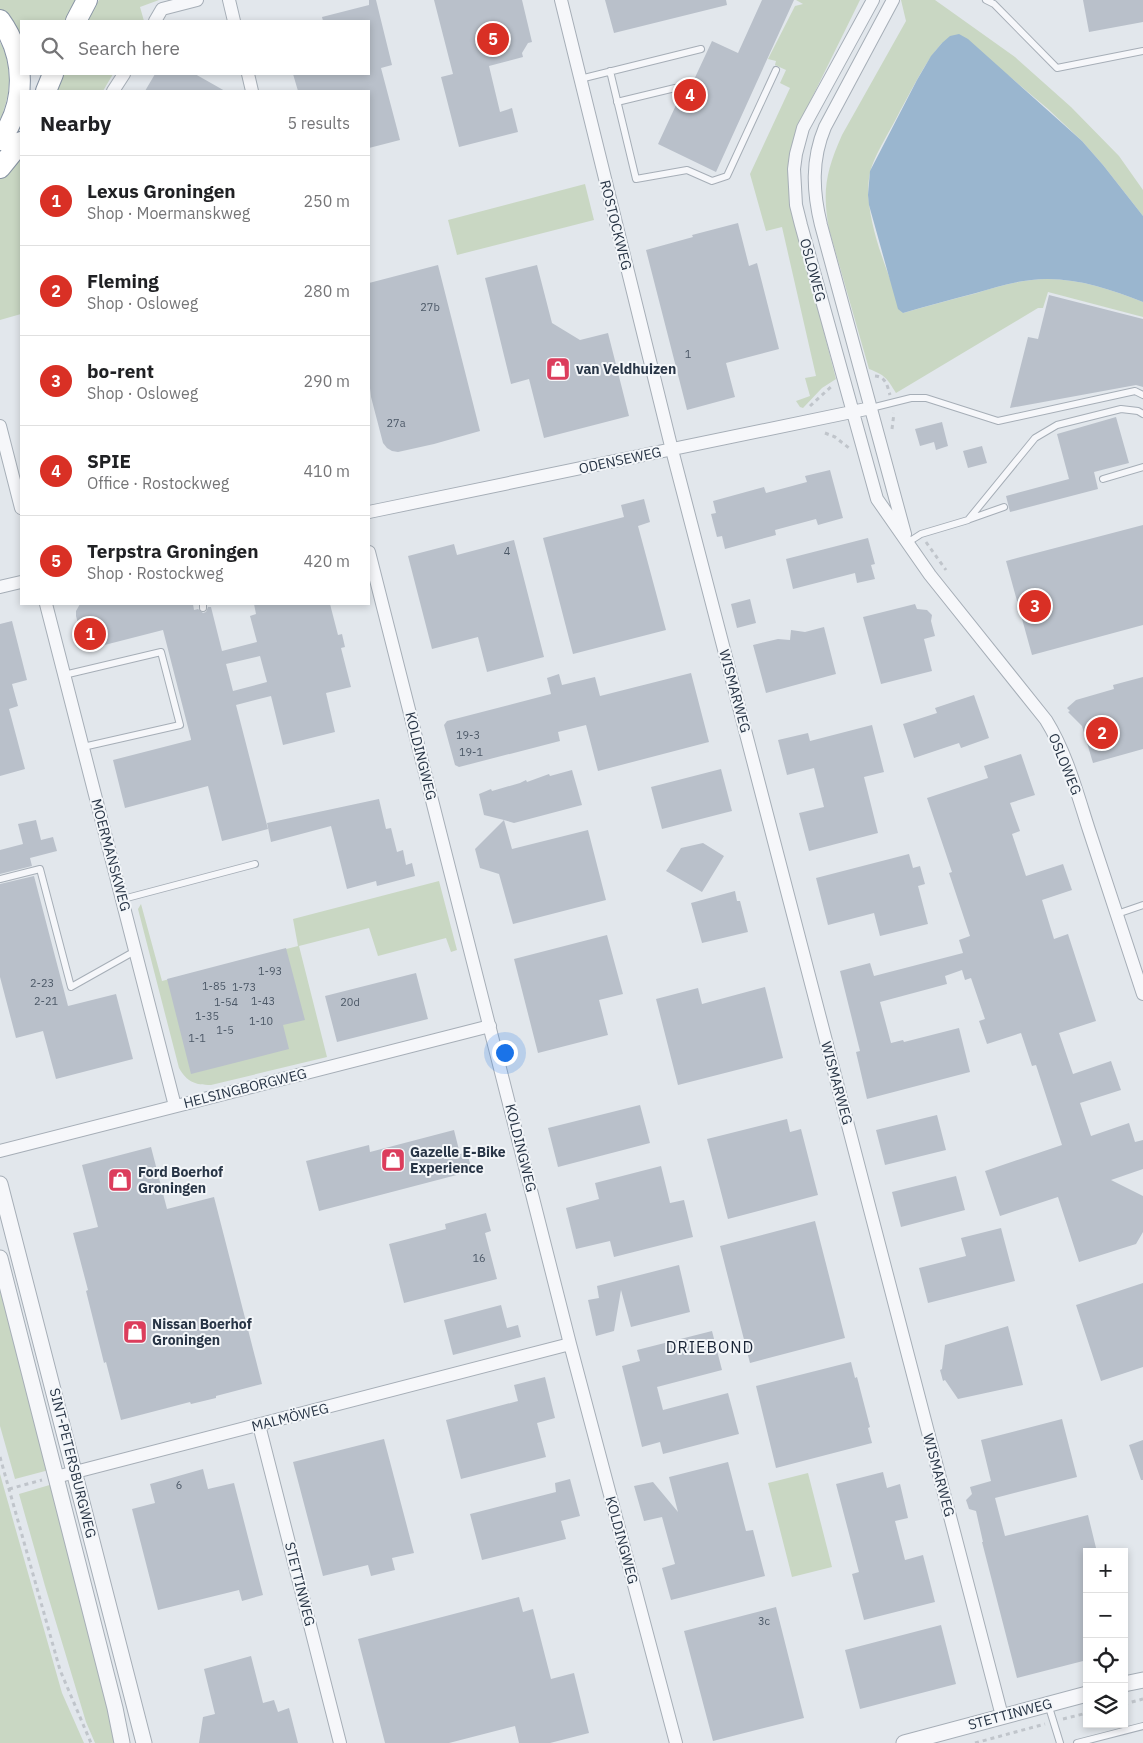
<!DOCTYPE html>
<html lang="en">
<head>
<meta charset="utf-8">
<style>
	:root { --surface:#fff; --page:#f2f2f2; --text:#202124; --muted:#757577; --line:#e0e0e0; --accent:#d93025 }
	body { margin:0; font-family:"IBM Plex Sans",sans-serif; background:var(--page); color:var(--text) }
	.controls { position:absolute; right:15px; bottom:15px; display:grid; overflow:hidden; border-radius:0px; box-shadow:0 2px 8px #0003 }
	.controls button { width:45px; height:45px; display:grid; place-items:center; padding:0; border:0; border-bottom:1px solid var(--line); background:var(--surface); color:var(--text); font:25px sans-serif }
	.you { position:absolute; left:504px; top:1052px; width:18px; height:18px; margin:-12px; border:4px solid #fff; border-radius:50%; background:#1a73e8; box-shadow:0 0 0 8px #1a73e833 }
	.badge { display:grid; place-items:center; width:32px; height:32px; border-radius:50%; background:var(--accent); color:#fff; font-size:16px; font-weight:700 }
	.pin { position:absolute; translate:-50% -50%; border:2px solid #fff; box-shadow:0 1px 5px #0006 }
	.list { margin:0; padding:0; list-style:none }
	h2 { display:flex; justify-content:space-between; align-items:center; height:65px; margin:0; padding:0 20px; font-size:21px }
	h2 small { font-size:16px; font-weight:400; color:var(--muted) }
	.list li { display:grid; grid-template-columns:32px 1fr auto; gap:15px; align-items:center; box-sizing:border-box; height:90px; padding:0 20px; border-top:1px solid var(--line) }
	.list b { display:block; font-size:19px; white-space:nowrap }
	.list p { margin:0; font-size:16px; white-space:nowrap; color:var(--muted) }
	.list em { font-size:16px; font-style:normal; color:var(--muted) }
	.icon { flex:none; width:28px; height:28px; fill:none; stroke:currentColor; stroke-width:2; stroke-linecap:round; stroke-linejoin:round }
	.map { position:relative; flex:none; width:1143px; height:1743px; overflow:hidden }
	.search { position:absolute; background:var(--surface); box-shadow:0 2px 8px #0003; left:20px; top:20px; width:350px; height:55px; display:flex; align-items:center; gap:12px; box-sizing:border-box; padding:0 18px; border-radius:0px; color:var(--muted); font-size:19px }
	.panel { position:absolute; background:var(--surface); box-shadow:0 2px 8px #0003; left:20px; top:90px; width:350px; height:515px; border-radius:0px }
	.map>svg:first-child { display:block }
	.green { fill:#c9d7c3 }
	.water { fill:#9ab6cf }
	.building { fill:#b9c0ca; fill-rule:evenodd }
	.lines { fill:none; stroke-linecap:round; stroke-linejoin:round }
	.service-casing { stroke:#a6aeb7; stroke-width:8 }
	.minor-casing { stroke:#a6aeb7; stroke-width:14 }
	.tertiary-casing { stroke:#a6aeb7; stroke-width:17 }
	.trunk-casing { stroke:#8894a4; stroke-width:22 }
	.path { stroke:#c0c5cb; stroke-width:3; stroke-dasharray:4 4; stroke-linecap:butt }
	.service { stroke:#f6f7fa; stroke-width:6 }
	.minor { stroke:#f6f7fa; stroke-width:12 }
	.tertiary { stroke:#f6f7fa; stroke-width:15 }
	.trunk { stroke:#fff; stroke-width:20 }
	.labels { text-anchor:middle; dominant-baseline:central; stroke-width:4; stroke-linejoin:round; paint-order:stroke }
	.number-label { font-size:11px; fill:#4c5867 }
	.street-label { font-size:14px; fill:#283546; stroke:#f3f6f9 }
	.poi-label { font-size:14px; font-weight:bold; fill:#283546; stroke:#f3f6f9; text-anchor:start }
	.quarter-label { font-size:16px; letter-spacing:1px; fill:#1a2537; stroke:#f3f6f9 }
</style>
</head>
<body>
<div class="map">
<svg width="1143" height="1743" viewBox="0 0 1143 1743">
	<rect width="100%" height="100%" fill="#e2e7ec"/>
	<path class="green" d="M 0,0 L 79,0 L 67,21 L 21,21 L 21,52 L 0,11 Z
		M 99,0 L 159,0 L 140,7 L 144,21 L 87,21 Z
		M 796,0 L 860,0 L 801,120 L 792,209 L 836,379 L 822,388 L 803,408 L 800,407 L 796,401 L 810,396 L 805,378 L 816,376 L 782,227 L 766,231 L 750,174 L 790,88 L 780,83 L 786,70 L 775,65 L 776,61 L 768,59 L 795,6 L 803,4 Z
		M 901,0 L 935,0 L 1015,57 L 1071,107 L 1119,156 L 1143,190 L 1143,216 L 1103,165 L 1082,141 L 1048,109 L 1009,76 L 942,43 C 924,63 913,88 900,111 C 892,128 874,155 870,173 C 861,213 889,275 903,313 C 928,306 952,299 977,293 C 999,286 1024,279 1047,279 C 1081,279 1112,290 1143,302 L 1143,317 L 1048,292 L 1043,308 L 1038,308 L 896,393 C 887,378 885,375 869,369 L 829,229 C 822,191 826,171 842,135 L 906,21 Z
		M 0,42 C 13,66 11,95 0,120 Z
		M 62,74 L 113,74 L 103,91 L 55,91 Z
		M 21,156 L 21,314 L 0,320 L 0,179 Z
		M 585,184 L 594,220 L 457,255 L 448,220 Z
		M 439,881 L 457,950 L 451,952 L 446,938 L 378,956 L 369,928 L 299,946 L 327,1057 L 211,1085 C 195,1085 187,1082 179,1068 L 138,909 L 141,904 L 162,981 L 298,946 L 293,919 Z
		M 0,1276 L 49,1470 L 15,1479 L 0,1426 Z
		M 808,1473 L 832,1567 L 792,1577 L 768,1483 Z
		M 0,1474 L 62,1693 L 84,1743 L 0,1743 Z
		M 53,1484 L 110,1708 L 116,1743 L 95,1743 L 86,1722 L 45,1586 L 19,1494 Z"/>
	<path class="water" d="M 959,34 L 968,39 L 1082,141 L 1103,165 L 1143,216 L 1143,302 C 1112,290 1081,279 1047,279 C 1023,279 999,286 976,293 C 952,299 927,306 903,313 L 898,309 L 869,205 L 868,195 L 870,171 L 917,80 L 931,56 L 942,43 L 950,36 Z"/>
	<path class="building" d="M 369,0 L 376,0 L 392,65 L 381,68 L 400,140 L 369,148 L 369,91 L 298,91 L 293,74 L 369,74 L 369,21 L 323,21 L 322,17 L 369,5 Z
		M 434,0 L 522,0 L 532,42 L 528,43 L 522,53 L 523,57 L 489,66 L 500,112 L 512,108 L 518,132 L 459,147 L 441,77 L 453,74 Z
		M 605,0 L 726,0 L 727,5 L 614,33 Z
		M 762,0 L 794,0 L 716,172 L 658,144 L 683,90 L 685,99 L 712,41 L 738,53 Z
		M 1083,0 L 1143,0 L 1143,22 L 1089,32 Z
		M 155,74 L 195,74 L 225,91 L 145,91 Z
		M 738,223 L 749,266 L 757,263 L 779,349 L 726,363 L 735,397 L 687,410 L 646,250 L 693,237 L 692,235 Z
		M 438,265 L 480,431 L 434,444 L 398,452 L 392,451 L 387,448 L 383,443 L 371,397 L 369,379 L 369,283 Z
		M 537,265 L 552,323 L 580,340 L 608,333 L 629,416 L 544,438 L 529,379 L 511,384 L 485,278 Z
		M 1049,295 L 1143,319 L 1143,387 L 1136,385 L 1010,408 L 1028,337 L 1038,339 Z
		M 1116,417 L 1129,463 L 1094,472 L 1098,489 L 1010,512 L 1006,496 L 1069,479 L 1057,434 Z
		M 942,422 L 948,446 L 936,450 L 934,442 L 920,446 L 915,429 Z
		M 982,446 L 987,463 L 968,468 L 963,451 Z
		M 830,470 L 843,518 L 818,525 L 816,519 L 775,530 L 776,535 L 725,549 L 722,536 L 717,537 L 711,514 L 716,513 L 713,501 L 764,487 L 766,493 L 807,482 L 805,476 Z
		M 644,499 L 650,522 L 638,526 L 666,630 L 573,654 L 543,538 L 624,517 L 621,505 Z
		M 1143,525 L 1143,625 L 1032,655 L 1006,561 Z
		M 868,538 L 875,564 L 871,565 L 875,579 L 857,583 L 855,573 L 793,589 L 786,559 Z
		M 514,540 L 544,657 L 487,672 L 478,637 L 432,649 L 408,556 L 454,544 L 457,555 Z
		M 750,599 L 756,623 L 737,628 L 731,604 Z
		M 80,604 L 193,604 L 194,610 L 198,609 L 203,613 L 206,612 L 208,607 L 211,607 L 222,651 L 257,642 L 250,616 L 256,614 L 254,604 L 330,604 L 338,635 L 342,634 L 345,647 L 341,648 L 351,687 L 326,693 L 335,732 L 283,745 L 271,696 L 236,705 L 268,829 L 222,841 L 208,786 L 125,808 L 113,760 L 191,740 L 191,739 L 163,630 L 85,650 L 76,616 L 76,611 ZM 260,656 L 267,682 L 233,691 L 226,664 Z
		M 915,604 L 917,609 L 927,610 L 932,615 L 931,621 L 935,636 L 924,639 L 932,671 L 881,684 L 863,617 Z
		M 12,621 L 27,680 L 12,684 L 18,706 L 9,709 L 25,769 L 0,776 L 0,624 Z
		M 824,627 L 836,674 L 766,693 L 753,645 L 778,639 L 790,640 L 791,630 L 805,632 Z
		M 691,673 L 709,742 L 598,771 L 586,725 L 558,732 L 560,741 L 459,767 L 455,765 L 444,725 L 447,721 L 551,694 L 547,678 L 559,674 L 562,685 L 595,677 L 600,696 Z
		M 1143,677 L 1143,749 L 1093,763 L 1082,726 L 1068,712 L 1070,711 L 1067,708 L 1076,700 L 1114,689 L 1113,685 Z
		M 974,695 L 989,738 L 961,748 L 959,743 L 914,758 L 903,724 L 937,713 L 935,708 Z
		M 872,725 L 884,772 L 864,777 L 878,833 L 809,851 L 799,813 L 824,807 L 814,768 L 787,775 L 778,740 L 808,733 L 810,741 Z
		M 1021,754 L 1035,795 L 1010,803 L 1020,831 L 1012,834 L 1026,876 L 1063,864 L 1072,890 L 1042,900 L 1054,939 L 1068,934 L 1096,1021 L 1059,1033 L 1073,1074 L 1111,1061 L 1121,1090 L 1080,1103 L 1091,1136 L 1129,1123 L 1135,1142 L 1143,1140 L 1143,1169 L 1111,1180 L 1143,1196 L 1143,1232 L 1136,1244 L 1079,1262 L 1058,1197 L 1000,1216 L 985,1171 L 1062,1145 L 1036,1065 L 1032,1066 L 1021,1033 L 987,1044 L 979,1021 L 985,1019 L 971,978 L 965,980 L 962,970 L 945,976 L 947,984 L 880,1002 L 891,1043 L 903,1040 L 904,1042 L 959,1028 L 970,1072 L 867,1099 L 856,1052 L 860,1051 L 840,971 L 870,963 L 874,976 L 963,953 L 959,940 L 970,936 L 949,873 L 952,872 L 927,798 L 988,778 L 984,766 Z
		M 721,769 L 732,811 L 662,829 L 651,787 Z
		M 572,770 L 582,805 L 514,823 L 504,820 L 512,849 L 588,830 L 606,900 L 513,924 L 499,874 L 480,868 L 475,849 L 504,820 L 484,815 L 479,794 L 491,789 L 492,791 L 520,783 L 526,780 L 527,782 L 549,774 L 550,776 Z
		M 379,799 L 386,829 L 391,828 L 397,852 L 403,850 L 406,865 L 412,863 L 415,876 L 377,886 L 376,881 L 347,889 L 331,826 L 271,842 L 267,823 Z
		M 36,820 L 41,840 L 53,837 L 57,851 L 30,858 L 32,866 L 0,874 L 0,850 L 23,844 L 18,824 Z
		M 703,843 L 724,856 L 702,892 L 666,871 L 681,848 Z
		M 909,854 L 913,868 L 920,866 L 925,884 L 918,886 L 928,924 L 880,936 L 874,913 L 828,925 L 816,878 Z
		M 34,876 L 68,1006 L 116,994 L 133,1059 L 56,1079 L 43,1031 L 16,1038 L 0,977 L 0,884 Z
		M 735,891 L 737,901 L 740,901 L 748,932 L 702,943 L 691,903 Z
		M 607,935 L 623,994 L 599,1000 L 608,1035 L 538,1053 L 514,959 Z
		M 286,948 L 305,1020 L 283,1025 L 289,1049 L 191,1074 L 167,979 Z
		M 416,973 L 428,1019 L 337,1042 L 325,996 Z
		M 765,987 L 783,1058 L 678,1085 L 656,999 L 698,988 L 702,1004 Z
		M 640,1105 L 650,1143 L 558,1167 L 548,1128 Z
		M 937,1115 L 946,1150 L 885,1165 L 876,1130 Z
		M 787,1119 L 790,1132 L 801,1129 L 818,1195 L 728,1219 L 707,1139 Z
		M 454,1130 L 460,1154 L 467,1152 L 472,1171 L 319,1211 L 306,1161 L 369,1145 L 370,1152 Z
		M 151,1147 L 167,1209 L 214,1197 L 262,1384 L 216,1396 L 216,1398 L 191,1404 L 190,1402 L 121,1420 L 106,1362 L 104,1363 L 86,1291 L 88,1290 L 73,1233 L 98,1227 L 82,1165 Z
		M 661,1166 L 670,1203 L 684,1200 L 693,1237 L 614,1257 L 610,1241 L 576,1249 L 566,1208 L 599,1199 L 595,1183 Z
		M 956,1176 L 965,1210 L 901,1227 L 892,1192 Z
		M 486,1213 L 491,1231 L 485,1233 L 497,1279 L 404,1303 L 389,1244 L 446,1229 L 445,1224 Z
		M 815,1221 L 845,1338 L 750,1363 L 720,1246 Z
		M 1001,1228 L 1015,1281 L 928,1303 L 919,1268 L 966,1256 L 961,1238 Z
		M 679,1265 L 690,1312 L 631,1327 L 621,1290 L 614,1331 L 596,1336 L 588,1300 L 599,1298 L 597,1286 Z
		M 1143,1283 L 1143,1367 L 1101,1381 L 1076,1305 Z
		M 501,1305 L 507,1328 L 518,1325 L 521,1337 L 453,1355 L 444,1320 Z
		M 1008,1326 L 1023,1385 L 958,1399 L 945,1380 L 943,1381 L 940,1370 L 942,1369 L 945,1345 Z
		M 712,1331 L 722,1370 L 657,1387 L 663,1410 L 728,1393 L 739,1434 L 663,1454 L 660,1442 L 642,1447 L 622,1366 L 640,1361 L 637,1350 Z
		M 851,1362 L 855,1378 L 857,1377 L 870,1427 L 868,1428 L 872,1443 L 776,1468 L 756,1386 Z
		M 545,1377 L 555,1418 L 537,1423 L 546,1457 L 461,1479 L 446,1420 L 518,1401 L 514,1385 Z
		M 1062,1419 L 1077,1477 L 995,1498 L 1005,1536 L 1088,1515 L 1097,1552 L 1087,1552 L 1087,1660 L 1017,1678 L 982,1542 L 983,1542 L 976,1511 L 969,1509 L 966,1500 L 972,1494 L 970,1487 L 991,1481 L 981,1440 Z
		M 384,1439 L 414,1553 L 392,1558 L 395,1570 L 371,1576 L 368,1565 L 323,1576 L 293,1462 Z
		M 1143,1440 L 1143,1480 L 1141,1480 L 1129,1445 Z
		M 728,1462 L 746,1531 L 753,1530 L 765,1576 L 671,1600 L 662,1568 L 675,1564 L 665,1528 L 662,1517 L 644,1521 L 634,1486 L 653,1482 L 678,1512 L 669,1477 Z
		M 203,1469 L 208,1489 L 234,1483 L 263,1595 L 242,1601 L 239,1590 L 158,1610 L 132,1509 L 155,1503 L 150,1484 Z
		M 883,1472 L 887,1488 L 900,1484 L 908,1518 L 895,1521 L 905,1560 L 923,1555 L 935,1602 L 864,1620 L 852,1574 L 859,1572 L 836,1484 Z
		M 570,1479 L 580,1516 L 561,1521 L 566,1539 L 482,1560 L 470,1514 L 556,1492 L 555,1483 Z
		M 519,1597 L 523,1612 L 533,1609 L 551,1679 L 574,1673 L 589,1733 L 550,1743 L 519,1743 L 515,1726 L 449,1743 L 385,1743 L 358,1639 Z
		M 776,1607 L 804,1718 L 713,1741 L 684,1631 Z
		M 941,1625 L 956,1684 L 860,1709 L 845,1650 Z
		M 251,1656 L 263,1703 L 274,1700 L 278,1712 L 289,1708 L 298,1743 L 199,1743 L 203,1717 L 215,1714 L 204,1669 Z"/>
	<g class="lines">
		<defs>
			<path id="service" d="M 986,0 L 994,4 L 1057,68 L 1143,51
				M 610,71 L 636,179 L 687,170 L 712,181 L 727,176 L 776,70
				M 580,79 L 701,49
				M 617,102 L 675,88
				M 871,408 L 911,398 L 926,398 L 998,421 L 1135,391 L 1143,395
				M 1103,479 L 1143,467
				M 970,519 L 1004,507
				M 907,543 L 921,534 L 968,520 L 1035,438 L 1057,425 L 1121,409 L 1138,411 L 1143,414
				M 203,604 L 203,608
				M 64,675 L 161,652 L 180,725 L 83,747
				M 0,879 L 40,869 L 71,987 L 135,951
				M 123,899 L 255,864
				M 1117,914 L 1143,905
				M 1048,1704 L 1060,1743
				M 1077,1743 L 1143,1726"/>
			<path id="minor" d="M 229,0 L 234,21
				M 561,0 L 672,450 L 1002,1716
				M 873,0 L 803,128 L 796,154 L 794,169 L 796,205 L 801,225 L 877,499 L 930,575 L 1046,720 C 1067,754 1077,793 1089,830 C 1107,885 1125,939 1143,994
				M 893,0 L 825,127 C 811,160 813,192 821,225 L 905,534
				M 155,21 L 162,9 L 197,0
				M 248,74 L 252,91
				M 113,91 L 124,74
				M 0,426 L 21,508
				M 369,512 L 871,408
				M 369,552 L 570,1344 L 676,1743
				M 0,587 L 21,582
				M 46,604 L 175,1106
				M 0,1151 L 490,1026
				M 259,1425 L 340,1743
				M 56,1477 L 570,1344"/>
			<path id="tertiary" d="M 0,1184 L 144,1743
				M 0,1258 L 115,1708 L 122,1743
				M 1124,1684 L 1143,1680
				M 904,1743 L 1087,1694"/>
			<path id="trunk" d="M 0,20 C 26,56 27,104 0,140
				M 76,21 L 87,0
				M 46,91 L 53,74
				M 0,168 L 21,142"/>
		</defs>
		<use href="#service" class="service-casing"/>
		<use href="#minor" class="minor-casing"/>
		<use href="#tertiary" class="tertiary-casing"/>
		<use href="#trunk" class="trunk-casing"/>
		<path class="path" d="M 875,376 C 886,377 887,385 890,395
			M 810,406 L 833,385
			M 892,429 L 894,413
			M 825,433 L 835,437 L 849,448
			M 926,542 L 946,570
			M 0,1457 L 60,1670 L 91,1743
			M 9,1489 L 42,1480
			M 1124,1704 L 1143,1699
			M 1063,1719 L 1087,1713
			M 975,1743 L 1045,1724"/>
		<use href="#service" class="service"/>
		<use href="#minor" class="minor"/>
		<use href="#tertiary" class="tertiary"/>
		<use href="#trunk" class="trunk"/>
	</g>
	<defs>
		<symbol id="shop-square" viewBox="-11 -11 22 22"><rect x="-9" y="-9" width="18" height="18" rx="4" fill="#dc3d5c" stroke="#f3f6f9"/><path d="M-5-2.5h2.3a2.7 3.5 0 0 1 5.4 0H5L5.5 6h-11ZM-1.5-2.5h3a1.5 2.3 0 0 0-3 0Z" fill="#fff"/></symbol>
	</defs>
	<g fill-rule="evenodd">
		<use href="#shop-square" x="544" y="355" width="28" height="28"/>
		<use href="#shop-square" x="379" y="1146" width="28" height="28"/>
		<use href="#shop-square" x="106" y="1166" width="28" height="28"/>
		<use href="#shop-square" x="121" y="1318" width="28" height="28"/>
	</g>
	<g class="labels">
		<g class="number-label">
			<text x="430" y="307">27b</text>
			<text x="688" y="354">1</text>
			<text x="396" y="423">27a</text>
			<text x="507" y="551">4</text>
			<text x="468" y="735">19-3</text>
			<text x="471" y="752">19-1</text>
			<text x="270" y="971">1-93</text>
			<text x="42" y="983">2-23</text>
			<text x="214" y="986">1-85</text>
			<text x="244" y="987">1-73</text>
			<text x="46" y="1001">2-21</text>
			<text x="263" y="1001">1-43</text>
			<text x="226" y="1002">1-54</text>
			<text x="350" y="1002">20d</text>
			<text x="207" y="1016">1-35</text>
			<text x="261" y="1021">1-10</text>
			<text x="225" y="1030">1-5</text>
			<text x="197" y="1038">1-1</text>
			<text x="479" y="1258">16</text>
			<text x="179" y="1485">6</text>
			<text x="764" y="1621">3c</text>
		</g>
		<g class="street-label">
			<text transform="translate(616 225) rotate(76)">ROSTOCKWEG</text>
			<text transform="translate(813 270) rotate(75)">OSLOWEG</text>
			<text transform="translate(620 460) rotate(-12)">ODENSEWEG</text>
			<text transform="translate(735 691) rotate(75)">WISMARWEG</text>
			<text transform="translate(421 756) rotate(76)">KOLDINGWEG</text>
			<text transform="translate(1065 764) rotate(68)">OSLOWEG</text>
			<text transform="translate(111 855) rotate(75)">MOERMANSKWEG</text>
			<text transform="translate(837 1083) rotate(75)">WISMARWEG</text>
			<text transform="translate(245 1088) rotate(-14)">HELSINGBORGWEG</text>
			<text transform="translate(521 1148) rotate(76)">KOLDINGWEG</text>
			<text transform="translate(290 1417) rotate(-14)">MALMÖWEG</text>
			<text transform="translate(73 1463) rotate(76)">SINT-PETERSBURGWEG</text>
			<text transform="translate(939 1475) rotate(75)">WISMARWEG</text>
			<text transform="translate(622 1540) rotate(75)">KOLDINGWEG</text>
			<text transform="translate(300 1584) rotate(76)">STETTINWEG</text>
			<text transform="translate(1010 1714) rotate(-15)">STETTINWEG</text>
		</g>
		<g class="poi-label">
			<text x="576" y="369">van Veldhuizen</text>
			<text x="410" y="1152">Gazelle E-Bike<tspan x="410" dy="16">Experience</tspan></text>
			<text x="138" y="1172">Ford Boerhof<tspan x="138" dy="16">Groningen</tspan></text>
			<text x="152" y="1324">Nissan Boerhof<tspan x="152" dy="16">Groningen</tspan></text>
		</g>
		<g class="quarter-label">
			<text x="710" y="1347">DRIEBOND</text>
		</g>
	</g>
</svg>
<div class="controls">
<button>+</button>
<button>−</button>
<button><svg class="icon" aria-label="locate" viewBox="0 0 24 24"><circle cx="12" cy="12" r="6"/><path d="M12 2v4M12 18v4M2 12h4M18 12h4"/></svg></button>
<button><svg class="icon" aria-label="layers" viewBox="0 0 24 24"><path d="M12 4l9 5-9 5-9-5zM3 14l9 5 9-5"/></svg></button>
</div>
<div class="you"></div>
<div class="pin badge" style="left:90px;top:634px">1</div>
<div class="pin badge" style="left:1102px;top:733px">2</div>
<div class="pin badge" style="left:1035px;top:606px">3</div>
<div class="pin badge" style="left:690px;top:95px">4</div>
<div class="pin badge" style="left:493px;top:39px">5</div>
<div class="search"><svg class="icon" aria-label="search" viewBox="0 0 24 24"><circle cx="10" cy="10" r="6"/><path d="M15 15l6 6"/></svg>Search here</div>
<section class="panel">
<h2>Nearby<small>5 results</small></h2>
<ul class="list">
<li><span class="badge">1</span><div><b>Lexus Groningen</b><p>Shop · Moermanskweg</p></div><em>250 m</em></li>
<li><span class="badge">2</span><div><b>Fleming</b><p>Shop · Osloweg</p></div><em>280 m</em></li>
<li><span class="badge">3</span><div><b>bo-rent</b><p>Shop · Osloweg</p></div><em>290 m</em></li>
<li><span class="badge">4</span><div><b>SPIE</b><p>Office · Rostockweg</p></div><em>410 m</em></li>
<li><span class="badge">5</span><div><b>Terpstra Groningen</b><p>Shop · Rostockweg</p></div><em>420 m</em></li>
</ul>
</section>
</div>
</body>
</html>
